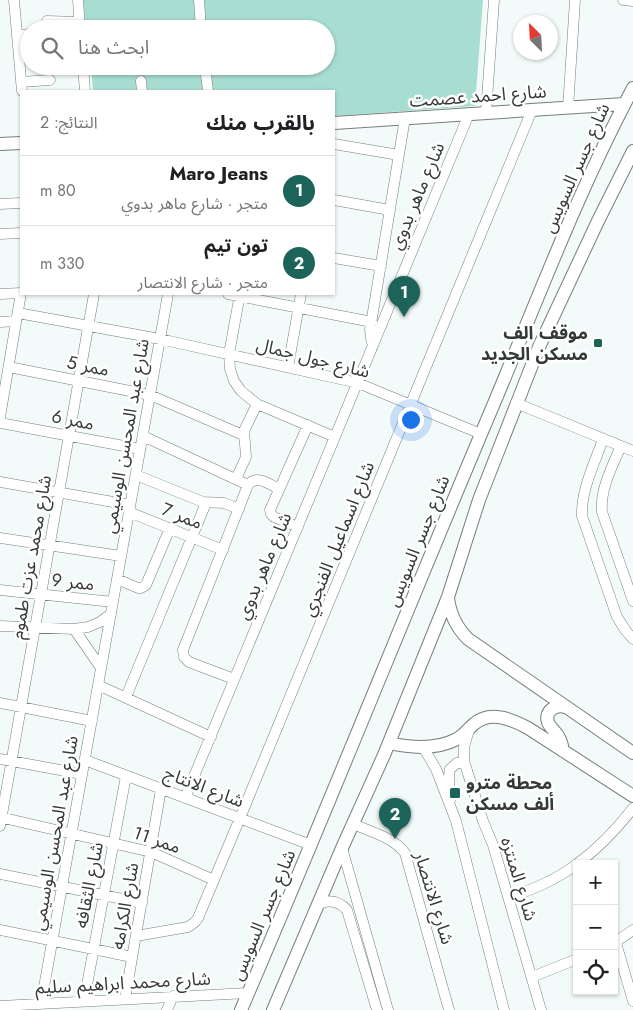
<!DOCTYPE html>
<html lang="ar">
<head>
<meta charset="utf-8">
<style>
	:root { --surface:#fff; --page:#f2f2f2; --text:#202124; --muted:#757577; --line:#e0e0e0; --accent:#1c6459 }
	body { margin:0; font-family:Jost,"Noto Sans Arabic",sans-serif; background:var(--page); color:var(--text); direction:rtl }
	.controls { position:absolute; right:15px; bottom:15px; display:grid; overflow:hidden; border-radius:0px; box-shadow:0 1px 4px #0004 }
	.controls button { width:45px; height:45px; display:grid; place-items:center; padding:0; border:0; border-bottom:1px solid var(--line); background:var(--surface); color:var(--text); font:25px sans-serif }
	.compass { position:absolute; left:513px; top:15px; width:45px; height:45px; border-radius:50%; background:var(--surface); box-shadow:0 1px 4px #0004; rotate:336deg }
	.you { position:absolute; left:410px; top:419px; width:18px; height:18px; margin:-12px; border:4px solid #fff; border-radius:50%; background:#1a73e8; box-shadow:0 0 0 8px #1a73e833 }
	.badge { display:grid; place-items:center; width:32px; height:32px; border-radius:50%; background:var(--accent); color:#fff; font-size:16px; font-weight:700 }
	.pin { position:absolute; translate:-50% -41px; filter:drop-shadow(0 1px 2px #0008) }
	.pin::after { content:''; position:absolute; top:26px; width:18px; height:15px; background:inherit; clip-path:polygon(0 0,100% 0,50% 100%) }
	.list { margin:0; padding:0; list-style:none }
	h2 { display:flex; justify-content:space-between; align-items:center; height:65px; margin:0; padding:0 20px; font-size:21px }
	h2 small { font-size:16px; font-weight:400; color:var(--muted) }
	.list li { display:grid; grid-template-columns:32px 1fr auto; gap:15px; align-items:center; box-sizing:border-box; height:70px; padding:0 20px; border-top:1px solid var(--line) }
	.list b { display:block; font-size:19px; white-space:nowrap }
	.list p { margin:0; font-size:16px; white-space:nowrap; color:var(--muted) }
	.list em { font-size:16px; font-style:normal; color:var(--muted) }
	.icon { flex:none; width:28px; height:28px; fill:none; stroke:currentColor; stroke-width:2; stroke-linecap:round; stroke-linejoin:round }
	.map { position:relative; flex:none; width:633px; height:1010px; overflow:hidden; direction:ltr }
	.search { position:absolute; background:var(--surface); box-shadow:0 1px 4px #0004; left:20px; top:20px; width:315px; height:55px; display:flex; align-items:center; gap:12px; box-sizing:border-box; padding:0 18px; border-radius:28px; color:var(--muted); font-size:19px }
	.panel { position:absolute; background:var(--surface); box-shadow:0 1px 4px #0004; left:20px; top:90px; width:315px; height:205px; border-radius:0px; direction:rtl }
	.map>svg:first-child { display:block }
	.green { fill:#a8ddd2 }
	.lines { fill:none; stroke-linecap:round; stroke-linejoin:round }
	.minor-casing { stroke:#777f7d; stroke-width:11 }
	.major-casing { stroke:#777f7d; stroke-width:14 }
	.minor { stroke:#fff; stroke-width:10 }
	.major { stroke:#fff; stroke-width:12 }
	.poi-dot { fill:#1c6459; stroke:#fff; stroke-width:2 }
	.labels { text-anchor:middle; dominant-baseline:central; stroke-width:5; stroke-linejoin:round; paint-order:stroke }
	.street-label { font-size:18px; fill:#363939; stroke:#fff }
	.poi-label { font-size:18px; font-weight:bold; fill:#363939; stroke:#fff; text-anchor:end }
</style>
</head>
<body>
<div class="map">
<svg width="633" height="1010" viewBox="0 0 633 1010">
	<rect width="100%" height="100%" fill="#f2fbf9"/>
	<path class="green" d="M 83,0 L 483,0 L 475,106 L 334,116 L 334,91 L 93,91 L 91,66 L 326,66 L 326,29 L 86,29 Z"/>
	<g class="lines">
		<defs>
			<path id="minor" d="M 14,0 L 22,91
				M 78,0 L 80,28
				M 199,0 L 201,29
				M 623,0 L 633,1
				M 47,21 L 79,22
				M 17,36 L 29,34
				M 83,66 L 85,91
				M 205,66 L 208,91
				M 141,81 L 142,91
				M 21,82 L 50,80
				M 568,108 L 575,0
				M 486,113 L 494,0
				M 334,144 L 399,155
				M 334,200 L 390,210
				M 0,204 L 21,203
				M 0,234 L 21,233
				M 334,258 L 381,266
				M 0,294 L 21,293
				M 228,294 L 372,322
				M 240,294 L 229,354 L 230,369 L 234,381 L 241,391 L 257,404 L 335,437
				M 18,313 L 160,339 L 358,383 L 481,434
				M 0,322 L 16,321
				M 373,346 L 371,338 L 370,330 L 405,118
				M 9,367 L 150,395 L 243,435
				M 288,367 L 301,294
				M 516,403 L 633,451
				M 0,417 L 21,293
				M 0,423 L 140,449
				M 143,436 L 248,485
				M 603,439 C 595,463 581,489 582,516 L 617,617 L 626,631 L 633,639
				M 621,446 C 612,467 600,489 602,512 L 633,601
				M 136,475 L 203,502 L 224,503 L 239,509
				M 236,479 L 246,457 L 244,431 L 257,404
				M 0,482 L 130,505
				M 129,512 L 223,550
				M 298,527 L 274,517 L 271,514 L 270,510 L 308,425
				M 0,538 L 121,556
				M 117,579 L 138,588 L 141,588 L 146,585 L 170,528
				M 0,590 L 113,602
				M 0,626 L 74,629 L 88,627 L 100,622 L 111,614
				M 74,629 L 101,668
				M 234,679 L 189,662 L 184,657 L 183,650 L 248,485 C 257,474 269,484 279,489
				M 98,685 L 211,737
				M 126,697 L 206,503
				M 0,703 L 92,721
				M 469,730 L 464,747 L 464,761 L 483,821 L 493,845 L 541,1010
				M 423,747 L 436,769 L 456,821 L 504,1010
				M 0,759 L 82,774
				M 85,760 L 311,845
				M 185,798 L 469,114
				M 450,800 L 449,775 L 450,769 L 457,763 L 462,763 L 465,765
				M 0,817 L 151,852 L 214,880
				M 353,824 C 371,832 393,837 405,853 L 449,1010
				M 0,826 L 94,294
				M 342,848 L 388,1010
				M 577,864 C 600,847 616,830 633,808
				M 0,874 L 142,903
				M 509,898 C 533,889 556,880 577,864
				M 319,904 C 330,899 339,901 347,910 L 377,1010
				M 0,930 L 132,957
				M 136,936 L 188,927 L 195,922 L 198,918 L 240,818 L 532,110
				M 614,943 L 633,930
				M 616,943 L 633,1001
				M 532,977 L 577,959
				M 125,999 L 161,789
				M 84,1001 L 126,776
				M 41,1004 L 168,294
				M 0,1006 L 248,993
				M 167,1010 L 173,996"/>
			<path id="major" d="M 334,123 L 624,104
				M 0,144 L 21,143
				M 448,598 C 450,614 456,627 468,639 L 633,753
				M 389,743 C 411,748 436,750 457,739 C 464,735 468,729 474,724 C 490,710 511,719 528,728 L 633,796
				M 563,751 C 562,744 560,737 555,732 C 553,729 549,726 548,722 C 544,711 556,704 565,707
				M 241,1010 C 328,808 409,604 495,401 C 539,296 579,189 633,88
				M 273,1010 L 342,848 L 384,755 L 448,597 L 479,500 L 539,347 L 598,221 L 633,151"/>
		</defs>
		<use href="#minor" class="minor-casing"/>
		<use href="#major" class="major-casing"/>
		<use href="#minor" class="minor"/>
		<use href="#major" class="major"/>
	</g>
	<g class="poi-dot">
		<rect x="593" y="338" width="10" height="10" rx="2.5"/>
		<rect x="449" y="787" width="12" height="12" rx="2.5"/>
	</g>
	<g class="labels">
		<g class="street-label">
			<text transform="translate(478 96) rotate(-4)">شارع احمد عصمت</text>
			<text transform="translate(576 168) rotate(-66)">شارع جسر السويس</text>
			<text transform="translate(417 196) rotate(-67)">شارع ماهر بدوي</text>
			<text transform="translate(313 358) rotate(14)">شارع جول جمال</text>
			<text transform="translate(88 366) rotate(11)">ممر 5</text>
			<text transform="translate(73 420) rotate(11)">ممر 6</text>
			<text transform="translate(126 436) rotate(-80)">شارع عبد المحسن الوسيمي</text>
			<text transform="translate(182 516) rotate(22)">ممر 7</text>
			<text transform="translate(338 539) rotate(-68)">شارع اسماعيل الفنجري</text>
			<text transform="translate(418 541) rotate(-68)">شارع جسر السويس</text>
			<text transform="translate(31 557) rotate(-80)">شارع محمد عزت طموم</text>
			<text transform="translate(264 566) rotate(-67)">شارع ماهر بدوي</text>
			<text transform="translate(73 582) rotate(6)">ممر 9</text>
			<text transform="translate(204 787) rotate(21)">شارع الانتاج</text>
			<text transform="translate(55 833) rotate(-80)">شارع عبد المحسن الوسيمي</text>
			<text transform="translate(157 840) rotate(19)">ممر 11</text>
			<text transform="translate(519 879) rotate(73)">شارع المنتزه</text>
			<text transform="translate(89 885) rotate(-79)">شارع الثقافه</text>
			<text transform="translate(434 898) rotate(73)">شارع الانتصار</text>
			<text transform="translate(125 906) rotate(-80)">شارع الكرامه</text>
			<text transform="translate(263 915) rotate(-67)">شارع جسر السويس</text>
			<text transform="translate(123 983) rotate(-3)">شارع محمد ابراهيم سليم</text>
		</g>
		<g class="poi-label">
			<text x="588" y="333">موقف الف<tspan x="588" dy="21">مسكن الجديد</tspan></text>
			<text x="466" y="783" text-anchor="start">محطة مترو<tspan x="466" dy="21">ألف مسكن</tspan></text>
		</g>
	</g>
</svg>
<div class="controls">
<button>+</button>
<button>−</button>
<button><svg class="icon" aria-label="locate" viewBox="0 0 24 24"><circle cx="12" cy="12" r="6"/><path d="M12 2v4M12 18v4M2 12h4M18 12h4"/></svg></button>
</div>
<svg class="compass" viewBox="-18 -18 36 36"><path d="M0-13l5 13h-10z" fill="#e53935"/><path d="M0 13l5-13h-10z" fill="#757577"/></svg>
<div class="you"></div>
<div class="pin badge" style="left:404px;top:317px">1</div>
<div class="pin badge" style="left:395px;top:839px">2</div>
<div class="search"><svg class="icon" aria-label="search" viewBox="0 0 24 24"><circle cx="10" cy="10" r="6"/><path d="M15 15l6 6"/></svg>ابحث هنا</div>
<section class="panel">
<h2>بالقرب منك<small>النتائج: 2</small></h2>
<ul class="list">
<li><span class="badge">1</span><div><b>Maro Jeans</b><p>متجر · شارع ماهر بدوي</p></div><em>80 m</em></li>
<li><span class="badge">2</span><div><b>تون تيم</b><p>متجر · شارع الانتصار</p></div><em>330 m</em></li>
</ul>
</section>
</div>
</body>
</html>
